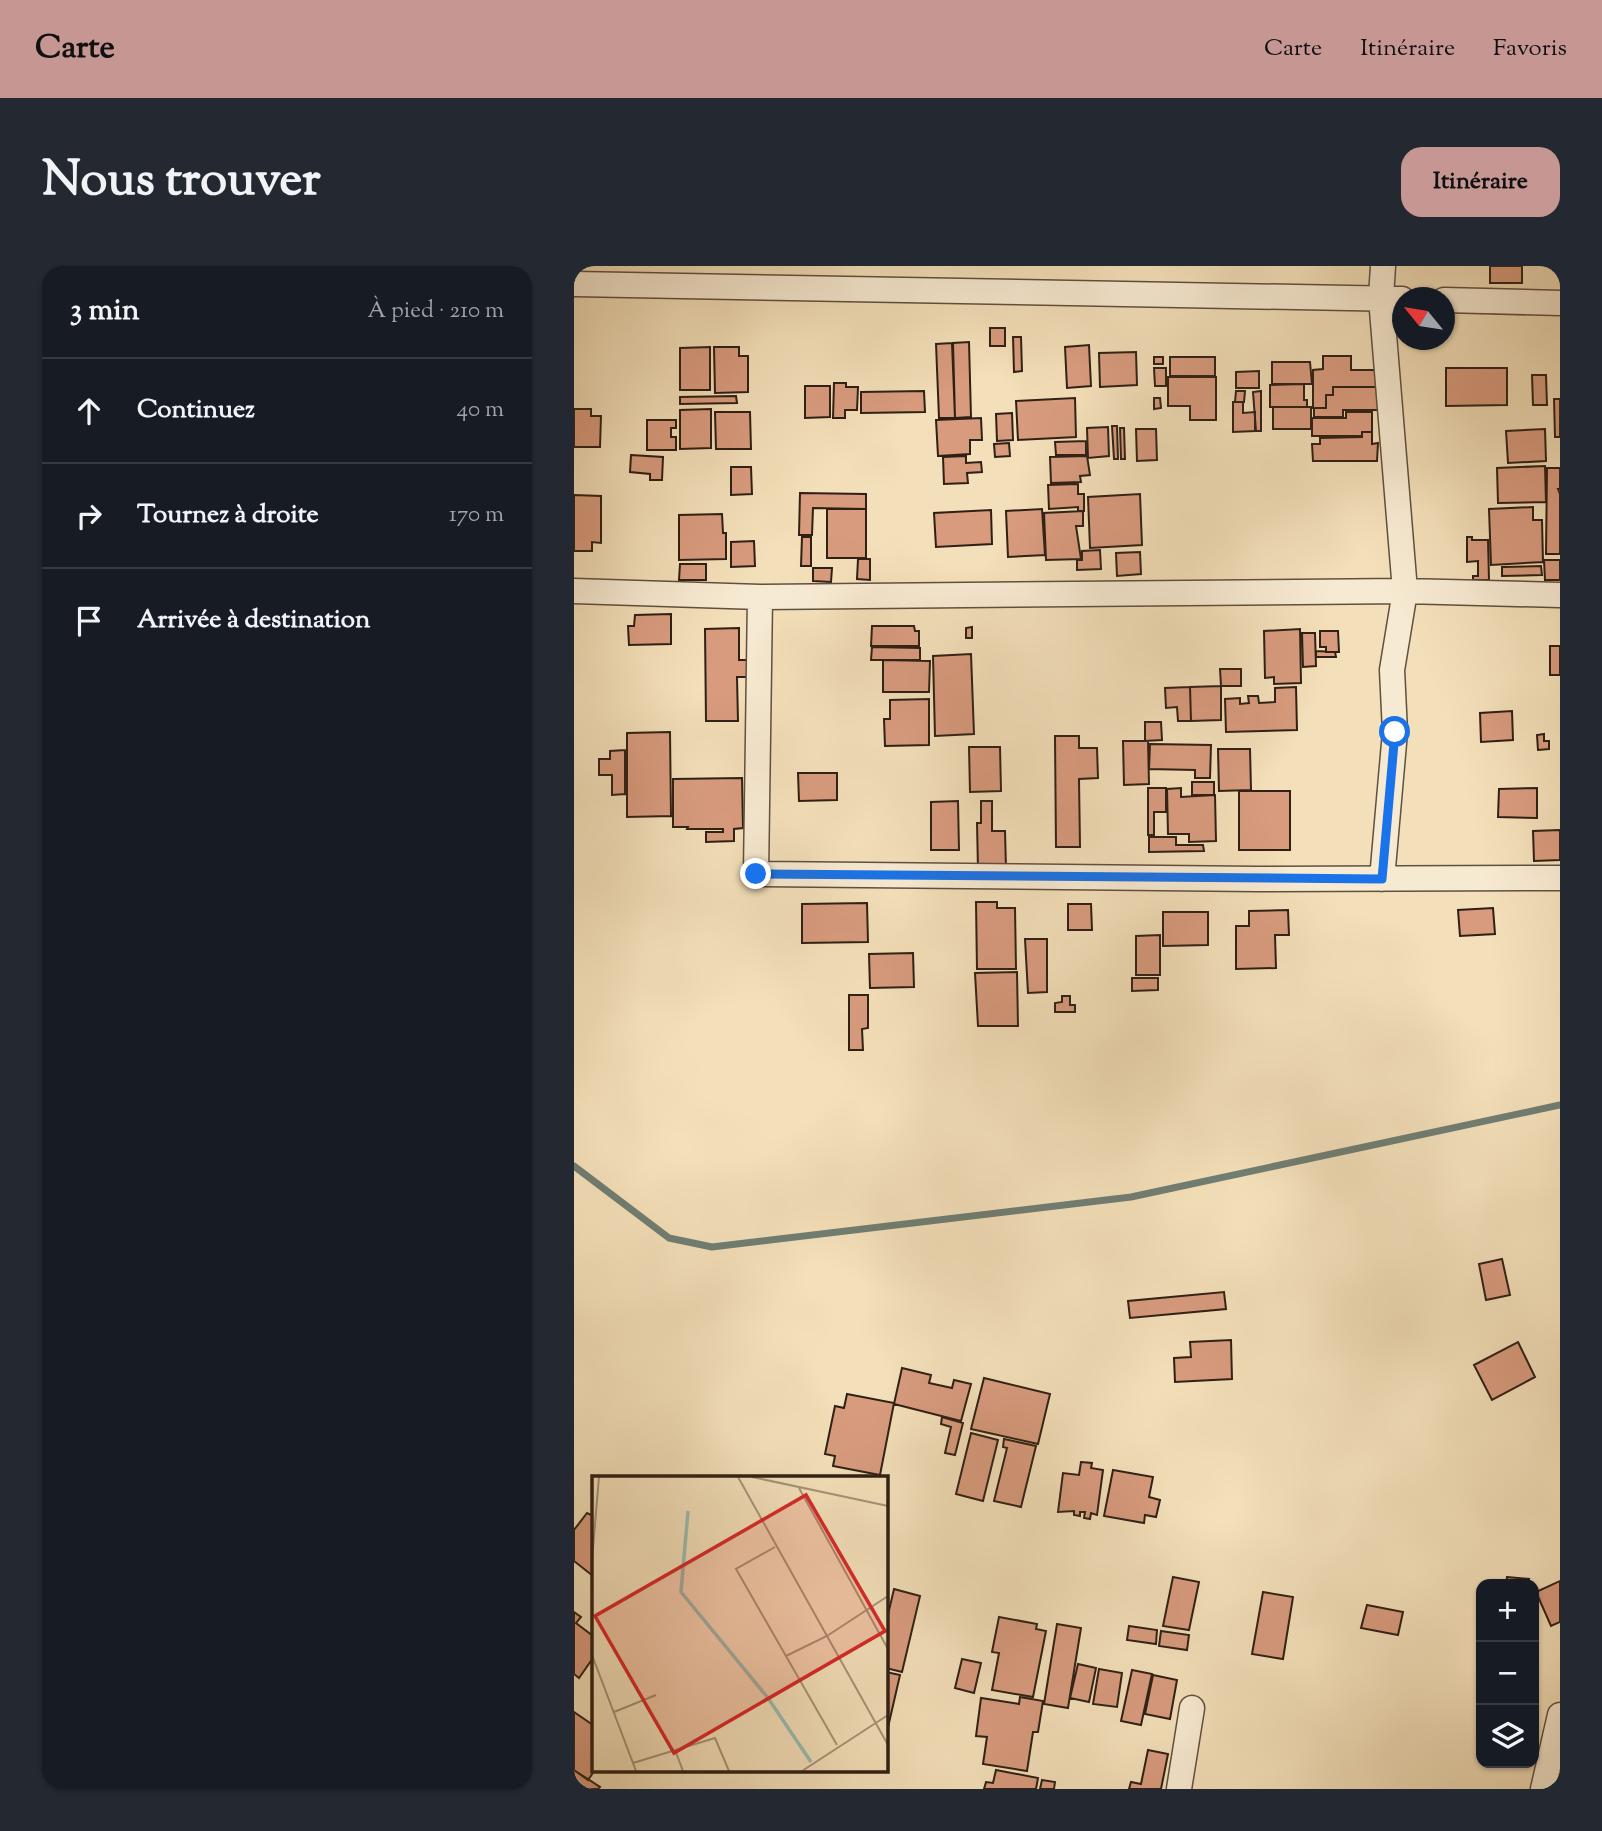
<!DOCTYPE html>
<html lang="fr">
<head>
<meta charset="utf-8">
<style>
	:root { --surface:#171b24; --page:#242831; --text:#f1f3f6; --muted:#9ea1a6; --line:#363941; --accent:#c59692 }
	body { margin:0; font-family:"Sorts Mill Goudy",serif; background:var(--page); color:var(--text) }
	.controls { position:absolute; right:21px; bottom:21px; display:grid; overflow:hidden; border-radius:14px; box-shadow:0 2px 5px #0004 }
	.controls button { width:63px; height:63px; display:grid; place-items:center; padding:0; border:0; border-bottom:2px solid var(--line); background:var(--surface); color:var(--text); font:35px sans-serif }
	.compass { position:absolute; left:818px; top:21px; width:63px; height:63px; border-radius:50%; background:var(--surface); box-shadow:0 2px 5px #0004; rotate:300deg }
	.stop { position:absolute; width:21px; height:21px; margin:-16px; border:5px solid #1a73e8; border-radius:50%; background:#fff }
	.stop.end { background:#1a73e8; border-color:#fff; box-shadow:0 2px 7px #0008 }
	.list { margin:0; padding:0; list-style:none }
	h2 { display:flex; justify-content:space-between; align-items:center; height:91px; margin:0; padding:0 28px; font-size:30px }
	h2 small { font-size:23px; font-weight:400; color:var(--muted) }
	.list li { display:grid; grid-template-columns:46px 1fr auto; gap:21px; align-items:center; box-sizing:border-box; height:105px; padding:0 28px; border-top:2px solid var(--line) }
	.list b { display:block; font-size:26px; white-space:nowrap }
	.list em { font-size:23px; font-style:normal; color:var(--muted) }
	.icon { flex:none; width:38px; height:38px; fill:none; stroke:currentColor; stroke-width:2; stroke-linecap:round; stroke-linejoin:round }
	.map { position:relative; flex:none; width:986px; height:1523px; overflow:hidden; border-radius:21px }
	header { display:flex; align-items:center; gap:42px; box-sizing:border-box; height:98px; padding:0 35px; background:var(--accent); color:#111 }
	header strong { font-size:33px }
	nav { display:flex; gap:38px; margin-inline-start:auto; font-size:24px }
	.intro { display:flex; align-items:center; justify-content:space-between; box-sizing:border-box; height:168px; padding:0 42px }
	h1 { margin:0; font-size:49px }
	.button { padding:18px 32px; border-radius:21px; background:var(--accent); color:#111; font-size:24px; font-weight:700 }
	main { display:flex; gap:42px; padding:0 42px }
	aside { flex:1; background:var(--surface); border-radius:21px; box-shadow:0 2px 5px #0004 }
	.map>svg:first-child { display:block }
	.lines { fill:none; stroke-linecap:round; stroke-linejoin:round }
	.stream { stroke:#707e73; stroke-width:7 }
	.building { fill:#d89b7e; stroke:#2f2015; stroke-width:2 }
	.street-casing { stroke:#60503e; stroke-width:27 }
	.street { stroke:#f7ead2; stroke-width:24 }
	.route { stroke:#1a73e8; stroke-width:9 }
	.inset-river { fill:none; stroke:#9bbcb1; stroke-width:3.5 }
	.inset-road { fill:none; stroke:#a59377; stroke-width:2 }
	.view { fill:#d62828; fill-opacity:0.15; stroke:#d62828; stroke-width:3.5 }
	.inset-edge { fill:none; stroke:#2f2015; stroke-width:3.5 }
</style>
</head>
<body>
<header>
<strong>Carte</strong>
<nav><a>Carte</a><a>Itinéraire</a><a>Favoris</a></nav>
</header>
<div class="intro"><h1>Nous trouver</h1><a class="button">Itinéraire</a></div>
<main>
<aside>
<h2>3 min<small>À pied · 210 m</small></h2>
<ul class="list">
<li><svg class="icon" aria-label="ahead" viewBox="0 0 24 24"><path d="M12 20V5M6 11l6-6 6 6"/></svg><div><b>Continuez</b></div><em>40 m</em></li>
<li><svg class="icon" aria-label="right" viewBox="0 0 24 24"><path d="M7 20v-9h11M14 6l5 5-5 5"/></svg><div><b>Tournez à droite</b></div><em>170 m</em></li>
<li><svg class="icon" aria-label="arrive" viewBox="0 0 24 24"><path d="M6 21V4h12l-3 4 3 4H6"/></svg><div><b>Arrivée à destination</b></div></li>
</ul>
</aside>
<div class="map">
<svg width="986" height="1523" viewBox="0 0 986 1523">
	<rect width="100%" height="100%" fill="#f3dfb9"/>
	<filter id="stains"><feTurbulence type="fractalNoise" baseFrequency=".00286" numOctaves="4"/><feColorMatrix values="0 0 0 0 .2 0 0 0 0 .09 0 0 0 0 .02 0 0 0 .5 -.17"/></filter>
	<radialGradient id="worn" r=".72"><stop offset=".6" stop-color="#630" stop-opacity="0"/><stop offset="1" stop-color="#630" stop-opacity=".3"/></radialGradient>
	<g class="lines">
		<path class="stream" d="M 0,900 L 95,972 L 138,981 L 557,931 L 986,839"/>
	</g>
	<path class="building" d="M 916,0 L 948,0 L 948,17 L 916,17 Z
		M 416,62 L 431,62 L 431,80 L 416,80 Z
		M 439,71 L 447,71 L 448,105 L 440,106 Z
		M 395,76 L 397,151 L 381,152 L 379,77 Z
		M 378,77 L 381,152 L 365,152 L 362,78 Z
		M 515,79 L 517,120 L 493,122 L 491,81 Z
		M 136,81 L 136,124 L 106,124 L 106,82 Z
		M 140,81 L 165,81 L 165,90 L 174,90 L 174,126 L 141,127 Z
		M 562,86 L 563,119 L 526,121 L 525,87 Z
		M 749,90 L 777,90 L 777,104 L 804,104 L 804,121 L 759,121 L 759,129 L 752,129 L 752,142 L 739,142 L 739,104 L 749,103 Z
		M 580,91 L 589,91 L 589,98 L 580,98 Z
		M 596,91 L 641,91 L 641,110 L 596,110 Z
		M 698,96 L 736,96 L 738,118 L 698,118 Z
		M 580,102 L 592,102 L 592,120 L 581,120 Z
		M 872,102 L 933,102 L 933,139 L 872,140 Z
		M 685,105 L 685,122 L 662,122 L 662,106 Z
		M 958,109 L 972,109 L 973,139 L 959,139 Z
		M 594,111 L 642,111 L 642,154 L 616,154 L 616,140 L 594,140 Z
		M 260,117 L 272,117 L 272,121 L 284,121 L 283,144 L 271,144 L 271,152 L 259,152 Z
		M 730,118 L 730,134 L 733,134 L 733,141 L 696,141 L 696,119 Z
		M 231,120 L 256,120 L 256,151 L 231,152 Z
		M 759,121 L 806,121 L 806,144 L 769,144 L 769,151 L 740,151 L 740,142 L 752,142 L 752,129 L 759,129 Z
		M 350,125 L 351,146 L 287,147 L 287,126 Z
		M 662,125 L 671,125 L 670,136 L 661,136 Z
		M 687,125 L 687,165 L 682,165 L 679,126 Z
		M 162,130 L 163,137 L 106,138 L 106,131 Z
		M 501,132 L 502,171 L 444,174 L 442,135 Z
		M 580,132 L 586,132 L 587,142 L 580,143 Z
		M 980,133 L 986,133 L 986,171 L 981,171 Z
		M 659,136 L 669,136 L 669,147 L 681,146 L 681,165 L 659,166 Z
		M 699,141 L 737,141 L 737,163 L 699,163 Z
		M 0,143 L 17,143 L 17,150 L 27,150 L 26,181 L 0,181 Z
		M 137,143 L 137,182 L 106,183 L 106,144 Z
		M 141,146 L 176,146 L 177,183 L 142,183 Z
		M 772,146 L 798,146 L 798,166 L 788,166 L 788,170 L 738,170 L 738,152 L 772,152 Z
		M 438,147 L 439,174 L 423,175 L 422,148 Z
		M 407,152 L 408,174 L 396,174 L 396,188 L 364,190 L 362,154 Z
		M 73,154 L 102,154 L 102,162 L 97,162 L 97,171 L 102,171 L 102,184 L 73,184 Z
		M 538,160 L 543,160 L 544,193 L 540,193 Z
		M 534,161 L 535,190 L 514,192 L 513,162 Z
		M 546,162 L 550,162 L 551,193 L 547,193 Z
		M 562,163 L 582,163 L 583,194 L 563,195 Z
		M 971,163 L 972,195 L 934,197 L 932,165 Z
		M 788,166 L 798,166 L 798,178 L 804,177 L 803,195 L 739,195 L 738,178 L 746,178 L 746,172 L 788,171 Z
		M 512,175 L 512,189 L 482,189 L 481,176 Z
		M 435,177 L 436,190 L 421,191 L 420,178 Z
		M 57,189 L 89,191 L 88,214 L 76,214 L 76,208 L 56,206 Z
		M 392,190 L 392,197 L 407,196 L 408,206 L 393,207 L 394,217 L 370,218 L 369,191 Z
		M 513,190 L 516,209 L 506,210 L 507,216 L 477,217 L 476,191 Z
		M 971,200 L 972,236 L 924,237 L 923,202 Z
		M 157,201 L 177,201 L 178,228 L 157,229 Z
		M 973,202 L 986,202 L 986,223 L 984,223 L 986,228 L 986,288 L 972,288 Z
		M 504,218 L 504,228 L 510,228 L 510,245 L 504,245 L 504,241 L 475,243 L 474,219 Z
		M 226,227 L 292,228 L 292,243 L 239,242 L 238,269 L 225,269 Z
		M 566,228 L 568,279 L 516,282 L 514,231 Z
		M 0,229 L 27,230 L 27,277 L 18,276 L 18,285 L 0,285 Z
		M 959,241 L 959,254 L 968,254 L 969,296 L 917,299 L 915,243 Z
		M 253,243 L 292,243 L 292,292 L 253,292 Z
		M 468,243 L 471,289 L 434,291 L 432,245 Z
		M 417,244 L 418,278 L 362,281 L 360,247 Z
		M 509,245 L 509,260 L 502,260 L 507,293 L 472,294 L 470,247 Z
		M 148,248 L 149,267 L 152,267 L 152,293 L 105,294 L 105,249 Z
		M 228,271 L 237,271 L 237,300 L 227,300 Z
		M 893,271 L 898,271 L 898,274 L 914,274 L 915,314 L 899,314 L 899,310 L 904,310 L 904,295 L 893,296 Z
		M 180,275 L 181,300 L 157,301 L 157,276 Z
		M 526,284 L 527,303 L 503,304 L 503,294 L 508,294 L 508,285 Z
		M 566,286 L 567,308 L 543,310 L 542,287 Z
		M 284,293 L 296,293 L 296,314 L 283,313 Z
		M 970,294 L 986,294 L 986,314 L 971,314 Z
		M 106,298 L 132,298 L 132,314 L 105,314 Z
		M 967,300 L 968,309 L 928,310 L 928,301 Z
		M 239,302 L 258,302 L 257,316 L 239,315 Z
		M 97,348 L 97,378 L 55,379 L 54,360 L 60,360 L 61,349 Z
		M 298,360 L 340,360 L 341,365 L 345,365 L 345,380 L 297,380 Z
		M 398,361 L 398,372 L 392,372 L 392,362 Z
		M 165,362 L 165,394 L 174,394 L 174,411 L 163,411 L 164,455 L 132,455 L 131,363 Z
		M 726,363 L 727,417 L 700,418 L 700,411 L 691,412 L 690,365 Z
		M 746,365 L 764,365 L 765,386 L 752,386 L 752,381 L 746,381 Z
		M 728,367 L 741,367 L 742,400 L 729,401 Z
		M 976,380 L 986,380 L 986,409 L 976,409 Z
		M 298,381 L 346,382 L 346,394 L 297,394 Z
		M 742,385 L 761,386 L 762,391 L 742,391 Z
		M 397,388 L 400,468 L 361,470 L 359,390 Z
		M 309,394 L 356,395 L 355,426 L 309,426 Z
		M 646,403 L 667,403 L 667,420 L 647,420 Z
		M 647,420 L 647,454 L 617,455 L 616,421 Z
		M 616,421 L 617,455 L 604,455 L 603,441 L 592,442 L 591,422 Z
		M 722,421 L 723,464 L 652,466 L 651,433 L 666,432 L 666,438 L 675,437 L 674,430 L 684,430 L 685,437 L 701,436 L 701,422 Z
		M 355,433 L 355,479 L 311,480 L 310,453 L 316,453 L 316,434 Z
		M 938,445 L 939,474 L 907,476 L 906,447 Z
		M 571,456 L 587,456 L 588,474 L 571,475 Z
		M 96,466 L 97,550 L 53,551 L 53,467 Z
		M 970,468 L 970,475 L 975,475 L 975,483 L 964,484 L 963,469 Z
		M 481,470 L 505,470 L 505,482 L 523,482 L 524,512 L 505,513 L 506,581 L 482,581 Z
		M 549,475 L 574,475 L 575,518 L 550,519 Z
		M 576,478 L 637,479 L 636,512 L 621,512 L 621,504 L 575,503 Z
		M 395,481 L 426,481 L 427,525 L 396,526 Z
		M 644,483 L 676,483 L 677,524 L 645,525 Z
		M 51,484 L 51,528 L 38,529 L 38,509 L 25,509 L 25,493 L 36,493 L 36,485 Z
		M 224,507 L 263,507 L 263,534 L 225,535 Z
		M 168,512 L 169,562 L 160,563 L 160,575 L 132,576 L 132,566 L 149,566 L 149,563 L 113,563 L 114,561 L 99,561 L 99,513 Z
		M 618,516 L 640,516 L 640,529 L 618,529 Z
		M 574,522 L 592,522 L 592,546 L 580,546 L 580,569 L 574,569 Z
		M 607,522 L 607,531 L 641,529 L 642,575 L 615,576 L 615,568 L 594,568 L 593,523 Z
		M 963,522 L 963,552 L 924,551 L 925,523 Z
		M 665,525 L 716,525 L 716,584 L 665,584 Z
		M 384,535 L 385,584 L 357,584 L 357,536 Z
		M 407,535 L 418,535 L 418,565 L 431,565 L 432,602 L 404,603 L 403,557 L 407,557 Z
		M 986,564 L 986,594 L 960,595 L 959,565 Z
		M 575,571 L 602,571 L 602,579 L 629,579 L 630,585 L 575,586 Z
		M 402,636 L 423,636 L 423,642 L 441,642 L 442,703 L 403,703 Z
		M 293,637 L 294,676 L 228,677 L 228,638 Z
		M 494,638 L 517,638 L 518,664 L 494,664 Z
		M 919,642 L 921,668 L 886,670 L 884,644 Z
		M 714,644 L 715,669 L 701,669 L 702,702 L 662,703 L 662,660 L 675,660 L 675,645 Z
		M 589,646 L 634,646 L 634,679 L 589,680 Z
		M 586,669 L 586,709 L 562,709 L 562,670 Z
		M 451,673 L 473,673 L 473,726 L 454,727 Z
		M 339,687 L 340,721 L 296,722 L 295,688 Z
		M 443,706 L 444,760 L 404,760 L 401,707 Z
		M 558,712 L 584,712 L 584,724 L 558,725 Z
		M 275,729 L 294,729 L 294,762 L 288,763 L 289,784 L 275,784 Z
		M 488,730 L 496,730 L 496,739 L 501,739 L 501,746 L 481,746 L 481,737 L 488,736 Z
		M 928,993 L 936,1029 L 912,1034 L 905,998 Z
		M 650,1026 L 652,1043 L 556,1052 L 554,1035 Z
		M 657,1074 L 658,1113 L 601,1116 L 600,1092 L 617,1091 L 616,1076 Z
		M 944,1076 L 961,1111 L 918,1134 L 900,1099 Z
		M 328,1102 L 357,1109 L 355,1117 L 378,1122 L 380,1114 L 397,1118 L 387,1155 L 320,1138 Z
		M 410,1112 L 476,1128 L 464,1178 L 397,1163 Z
		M 273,1128 L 320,1137 L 306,1209 L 259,1200 L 261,1190 L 251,1188 L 261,1140 L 270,1142 Z
		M 368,1151 L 389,1157 L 381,1189 L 371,1187 L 377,1161 L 367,1158 Z
		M 397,1167 L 424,1174 L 409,1235 L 382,1228 Z
		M 430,1173 L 462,1180 L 447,1241 L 420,1235 L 433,1182 L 429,1181 Z
		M 507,1196 L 518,1197 L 517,1202 L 529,1204 L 523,1249 L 517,1247 L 516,1253 L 510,1252 L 511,1246 L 506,1246 L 506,1250 L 500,1249 L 500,1245 L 484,1246 L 489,1207 L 505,1209 Z
		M 539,1204 L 579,1211 L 575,1231 L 586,1234 L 582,1251 L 571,1249 L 570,1257 L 530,1250 Z
		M 19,1246 L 19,1310 L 0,1295 L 0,1264 L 13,1247 L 17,1249 Z
		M 599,1311 L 625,1316 L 615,1364 L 589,1360 Z
		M 933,1311 L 955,1313 L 954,1318 L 932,1318 Z
		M 986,1315 L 986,1356 L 977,1360 L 962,1326 Z
		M 320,1323 L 346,1330 L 328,1406 L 312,1402 L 312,1357 Z
		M 689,1326 L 719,1331 L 709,1393 L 678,1388 Z
		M 793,1339 L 829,1346 L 824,1369 L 787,1362 Z
		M 0,1346 L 7,1351 L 2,1357 L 19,1370 L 19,1392 L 5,1412 L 0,1408 Z
		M 425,1351 L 463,1358 L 462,1363 L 472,1365 L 459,1431 L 418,1424 L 425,1387 L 418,1386 Z
		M 483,1358 L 507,1362 L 494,1442 L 470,1438 Z
		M 555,1360 L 583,1364 L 582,1378 L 553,1374 Z
		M 587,1365 L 615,1369 L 613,1384 L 585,1380 Z
		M 388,1393 L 407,1397 L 400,1427 L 381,1422 Z
		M 504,1398 L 522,1402 L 515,1436 L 496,1432 Z
		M 525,1403 L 548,1407 L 543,1441 L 519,1438 Z
		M 558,1404 L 578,1408 L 567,1459 L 547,1455 Z
		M 312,1406 L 326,1409 L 312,1470 Z
		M 579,1409 L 603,1414 L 596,1453 L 571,1448 Z
		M 446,1431 L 469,1435 L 464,1466 L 459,1466 L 453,1505 L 409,1498 L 413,1471 L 402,1470 L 407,1432 L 445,1438 Z
		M 0,1446 L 19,1459 L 19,1504 L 21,1504 L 14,1514 L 0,1504 Z
		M 574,1484 L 594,1488 L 587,1523 L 555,1523 L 557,1516 L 567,1518 Z
		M 0,1504 L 26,1521 L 24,1523 L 0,1523 Z
		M 422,1504 L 464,1512 L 462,1523 L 410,1523 L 412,1516 L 419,1517 Z
		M 468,1514 L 481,1516 L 480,1523 L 466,1523 Z"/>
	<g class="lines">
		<defs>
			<path id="street" d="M 0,18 L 828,33
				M 870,34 L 986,37
				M 0,325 L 186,331 L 831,325 L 986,329
				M 186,331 L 182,608 L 683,613 L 986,612
				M 808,613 L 821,466 L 818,404 L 831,325 L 807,32 L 809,0
				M 605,1523 L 618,1442
				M 969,1523 L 986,1449"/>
		</defs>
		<use href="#street" class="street-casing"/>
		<use href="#street" class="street"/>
	</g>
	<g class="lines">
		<path class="route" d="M 182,608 L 808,613 L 821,466"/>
	</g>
	<g transform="translate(18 1210)">
		<rect width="296" height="296" fill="#f3dfb9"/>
		<path class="inset-river" d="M 96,35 L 89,116 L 176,222 L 219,286"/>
		<path class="inset-road" d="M 146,1 L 296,269M 160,1 L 296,30M 207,12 L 296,173M 183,71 L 144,93 L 245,269M 0,84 L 7,1M 0,179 L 44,295M 194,180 L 235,160 L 296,120M 22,236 L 64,219M 83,274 L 91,295M 41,287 L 123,262 L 137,295M 210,295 L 296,239"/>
		<path class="view" d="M 214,19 L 293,155 L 82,277 L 3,140 Z"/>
		<rect width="296" height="296" class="inset-edge"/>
	</g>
	<rect width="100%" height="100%" filter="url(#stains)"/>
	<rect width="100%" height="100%" fill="url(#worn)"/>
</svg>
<div class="controls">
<button>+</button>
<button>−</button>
<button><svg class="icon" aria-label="layers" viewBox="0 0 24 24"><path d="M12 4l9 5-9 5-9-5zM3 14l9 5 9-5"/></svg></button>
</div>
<svg class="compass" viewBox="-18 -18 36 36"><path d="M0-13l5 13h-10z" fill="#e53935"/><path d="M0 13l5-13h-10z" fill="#9ea1a6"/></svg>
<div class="stop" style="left:821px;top:466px"></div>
<div class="stop end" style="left:182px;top:608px"></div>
</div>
</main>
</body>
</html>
